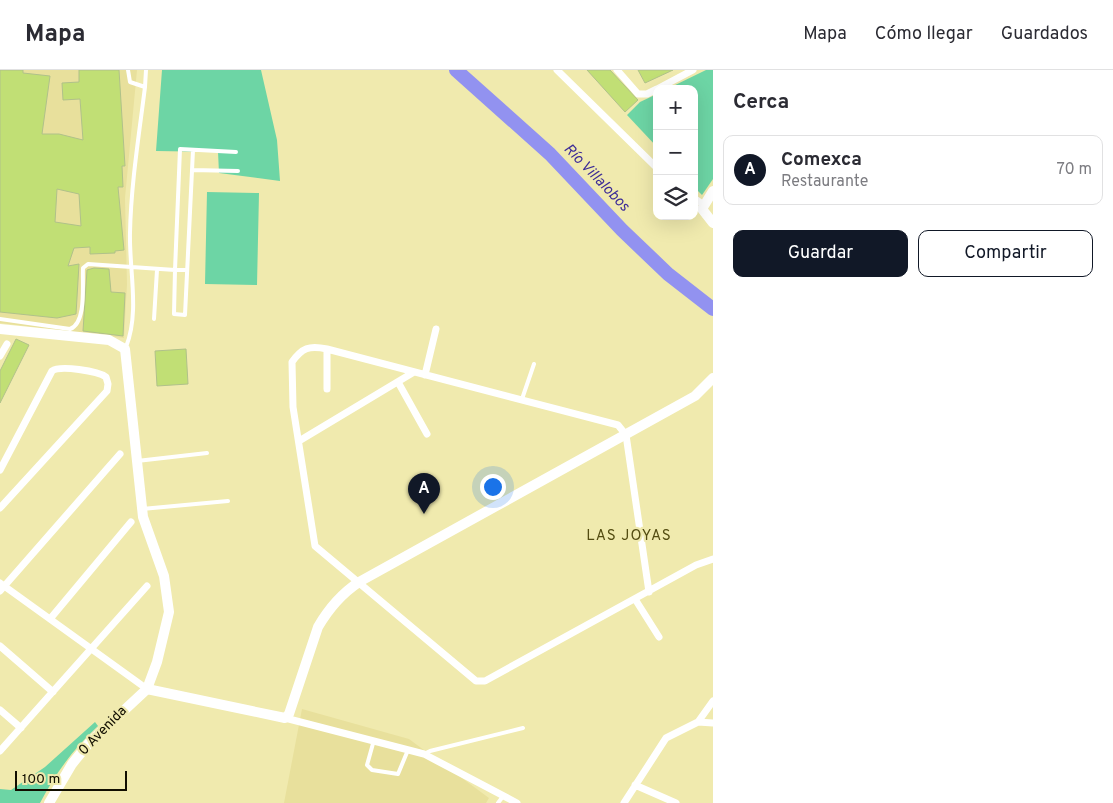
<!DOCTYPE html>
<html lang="es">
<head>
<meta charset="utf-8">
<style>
	:root { --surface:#fff; --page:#f7f7f7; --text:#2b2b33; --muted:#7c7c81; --line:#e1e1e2; --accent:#111827 }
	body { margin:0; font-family:Overpass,sans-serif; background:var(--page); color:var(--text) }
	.controls { position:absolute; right:15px; top:15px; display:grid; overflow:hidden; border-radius:10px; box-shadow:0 5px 20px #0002 }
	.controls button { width:45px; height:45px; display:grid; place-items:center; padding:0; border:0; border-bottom:1px solid var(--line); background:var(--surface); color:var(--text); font:25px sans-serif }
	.scale { position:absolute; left:15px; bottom:12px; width:112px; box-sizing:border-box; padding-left:5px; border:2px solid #110e00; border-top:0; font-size:14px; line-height:18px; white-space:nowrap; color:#110e00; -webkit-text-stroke:4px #f0eaae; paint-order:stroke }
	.you { position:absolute; left:492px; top:416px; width:18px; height:18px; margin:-12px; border:4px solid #fff; border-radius:50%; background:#1a73e8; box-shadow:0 0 0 8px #1a73e833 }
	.badge { display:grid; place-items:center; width:32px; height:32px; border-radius:50%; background:var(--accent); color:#fff; font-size:16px; font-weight:700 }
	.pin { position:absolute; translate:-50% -41px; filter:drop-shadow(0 1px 2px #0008) }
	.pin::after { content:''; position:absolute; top:26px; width:18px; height:15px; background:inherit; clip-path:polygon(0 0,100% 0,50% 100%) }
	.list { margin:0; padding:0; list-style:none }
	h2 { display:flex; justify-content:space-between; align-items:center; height:65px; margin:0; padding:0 20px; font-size:21px }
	h2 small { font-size:16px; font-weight:400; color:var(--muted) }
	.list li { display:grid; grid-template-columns:32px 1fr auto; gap:15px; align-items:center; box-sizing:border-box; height:70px; margin:0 10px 10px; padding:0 10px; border:1px solid var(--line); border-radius:10px }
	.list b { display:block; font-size:19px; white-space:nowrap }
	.list p { margin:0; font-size:16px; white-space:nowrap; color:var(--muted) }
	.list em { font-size:16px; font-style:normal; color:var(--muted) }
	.actions { display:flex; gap:10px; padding:15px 20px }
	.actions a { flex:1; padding:11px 0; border:1px solid var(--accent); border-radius:10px; text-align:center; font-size:18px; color:var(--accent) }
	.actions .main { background:var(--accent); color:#fff }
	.icon { flex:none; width:28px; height:28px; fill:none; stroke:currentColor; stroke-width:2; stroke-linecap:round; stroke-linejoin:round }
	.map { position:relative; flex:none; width:713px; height:733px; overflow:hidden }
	header { display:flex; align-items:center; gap:30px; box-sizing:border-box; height:70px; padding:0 25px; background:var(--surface); border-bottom:1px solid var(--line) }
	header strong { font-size:24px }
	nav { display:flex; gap:28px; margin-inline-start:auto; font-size:18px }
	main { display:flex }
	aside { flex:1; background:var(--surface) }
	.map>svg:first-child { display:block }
	.built { fill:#e8e09c }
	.green { fill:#6dd5a5 }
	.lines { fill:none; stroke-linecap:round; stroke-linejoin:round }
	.river { stroke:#9292f0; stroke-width:14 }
	.building { fill:#c1df75; stroke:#b0c18a; fill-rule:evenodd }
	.service { stroke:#fff; stroke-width:4 }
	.minor { stroke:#fff; stroke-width:7 }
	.secondary { stroke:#fff; stroke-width:10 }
	.labels { text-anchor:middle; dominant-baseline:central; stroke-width:4.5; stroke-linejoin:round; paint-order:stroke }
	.street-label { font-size:14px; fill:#110e00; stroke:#f0eaae }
	.water-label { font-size:15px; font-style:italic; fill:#3c2b97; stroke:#f0eaae }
	.neighbourhood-label { font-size:15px; letter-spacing:1px; fill:#534c11; stroke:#f0eaae }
</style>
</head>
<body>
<header>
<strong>Mapa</strong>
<nav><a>Mapa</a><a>Cómo llegar</a><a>Guardados</a></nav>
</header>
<main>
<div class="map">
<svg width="713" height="733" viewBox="0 0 713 733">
	<rect width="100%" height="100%" fill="#f0eaae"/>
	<path class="built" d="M 0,0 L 137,0 L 125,128 L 127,214 L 124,268 L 0,253 Z
		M 302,639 L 409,669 L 489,728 L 486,733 L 284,733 Z"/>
	<path class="green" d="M 162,0 L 261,0 L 277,70 L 280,111 L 219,103 L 218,82 L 156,81 Z
		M 706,0 L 713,0 L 713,109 L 702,125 L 694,117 L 694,19 L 667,19 Z
		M 657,24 L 657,77 L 627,45 L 640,32 Z
		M 207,122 L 259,123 L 257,215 L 205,214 Z
		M 95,652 L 98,656 C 73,679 56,703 40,733 L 0,733 L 0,719 L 11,720 L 45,697 Z"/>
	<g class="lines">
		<path class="river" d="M 456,0 L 550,84 L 622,160 L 668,204 L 713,239"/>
	</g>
	<path class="building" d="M 0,0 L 23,0 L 23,3 L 50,6 L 42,64 L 59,64 L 83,70 L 80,29 L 63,30 L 62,13 L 79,12 L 79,0 L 119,0 L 125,96 L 122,96 L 123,117 L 118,117 L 124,180 L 115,181 L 115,183 L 90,184 L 90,177 L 74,178 L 68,196 L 79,194 L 76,244 L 57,248 L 0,242 ZM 57,119 L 79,124 L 81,156 L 55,152 Z
		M 587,0 L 610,0 L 638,30 L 625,42 Z
		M 638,0 L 673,0 L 645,13 Z
		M 94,198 L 109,199 L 111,222 L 125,223 L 123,266 L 83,261 L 87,200 Z
		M 16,269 L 29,275 L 0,333 L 0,301 Z
		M 186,279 L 188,314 L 157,316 L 155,281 Z"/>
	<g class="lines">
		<path class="service" d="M 145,17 L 146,0
			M 192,100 L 238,101
			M 187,200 L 175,200 L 180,79 L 236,82
			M 0,249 L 70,259 C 87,253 82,213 83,198 L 88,194 L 175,200 L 174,244 L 185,245 L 193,80
			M 154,249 L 157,200
			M 126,277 C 140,242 129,200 130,163 C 131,114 139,65 145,17 L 130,12 L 128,0
			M 522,329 L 534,294
			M 137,391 L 207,383
			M 142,439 L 228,431
			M 374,670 L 367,695 L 372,700 L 398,704 L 408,680
			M 424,684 L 430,681 L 523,658
			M 498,733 L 504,725"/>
		<path class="minor" d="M 557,0 L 657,98
			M 617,0 L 638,24 L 647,24 L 657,19
			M 657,19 L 693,0
			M 694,128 L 704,135
			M 327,279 L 327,319
			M 0,286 L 7,274
			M 425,305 L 436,259
			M 398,312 L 427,364
			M 299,371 L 414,302
			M 0,400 L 52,301 C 60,295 98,301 106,307 L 108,314 L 107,321 L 0,438
			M 0,513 L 147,619
			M 0,521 L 120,384
			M 649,522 L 626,365 L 618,355 L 327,279 C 309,275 302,278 292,292 L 293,337 L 315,476 L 476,611 L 485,611 L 696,495 L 713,489
			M 635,529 L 659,567
			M 50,549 L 131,452
			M 0,576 L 53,622
			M 0,640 L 21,658
			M 285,648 L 424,684 L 517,733
			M 698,652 L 713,631
			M 0,681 L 147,516
			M 635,715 L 676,733
			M 624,733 L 666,668 L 698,652 L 713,653"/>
		<path class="secondary" d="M 713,121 L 702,139 L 713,153
			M 0,259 L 109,270 L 125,279 L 143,447 L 164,506 L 169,542 L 157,592 L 147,619 L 89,673 L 72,694 L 49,733
			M 147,619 L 285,648 L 289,644 L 318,557 C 329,538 341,524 359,512 L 695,326 L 713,308"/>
	</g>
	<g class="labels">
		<g class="street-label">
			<text transform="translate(103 661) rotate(-46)">0 Avenida</text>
		</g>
		<g class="water-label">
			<text transform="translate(596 108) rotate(46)">Río Villalobos</text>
		</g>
		<g class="neighbourhood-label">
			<text x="629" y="466">LAS JOYAS</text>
		</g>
	</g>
</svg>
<div class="controls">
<button>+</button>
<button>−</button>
<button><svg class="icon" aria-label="layers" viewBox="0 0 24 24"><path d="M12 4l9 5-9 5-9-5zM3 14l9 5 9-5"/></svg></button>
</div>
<div class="scale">100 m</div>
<div class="you"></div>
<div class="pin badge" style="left:424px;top:444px">A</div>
</div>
<aside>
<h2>Cerca<small></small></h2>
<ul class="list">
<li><span class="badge">A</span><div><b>Comexca</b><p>Restaurante</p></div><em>70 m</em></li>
</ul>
<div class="actions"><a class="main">Guardar</a><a>Compartir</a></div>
</aside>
</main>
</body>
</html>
